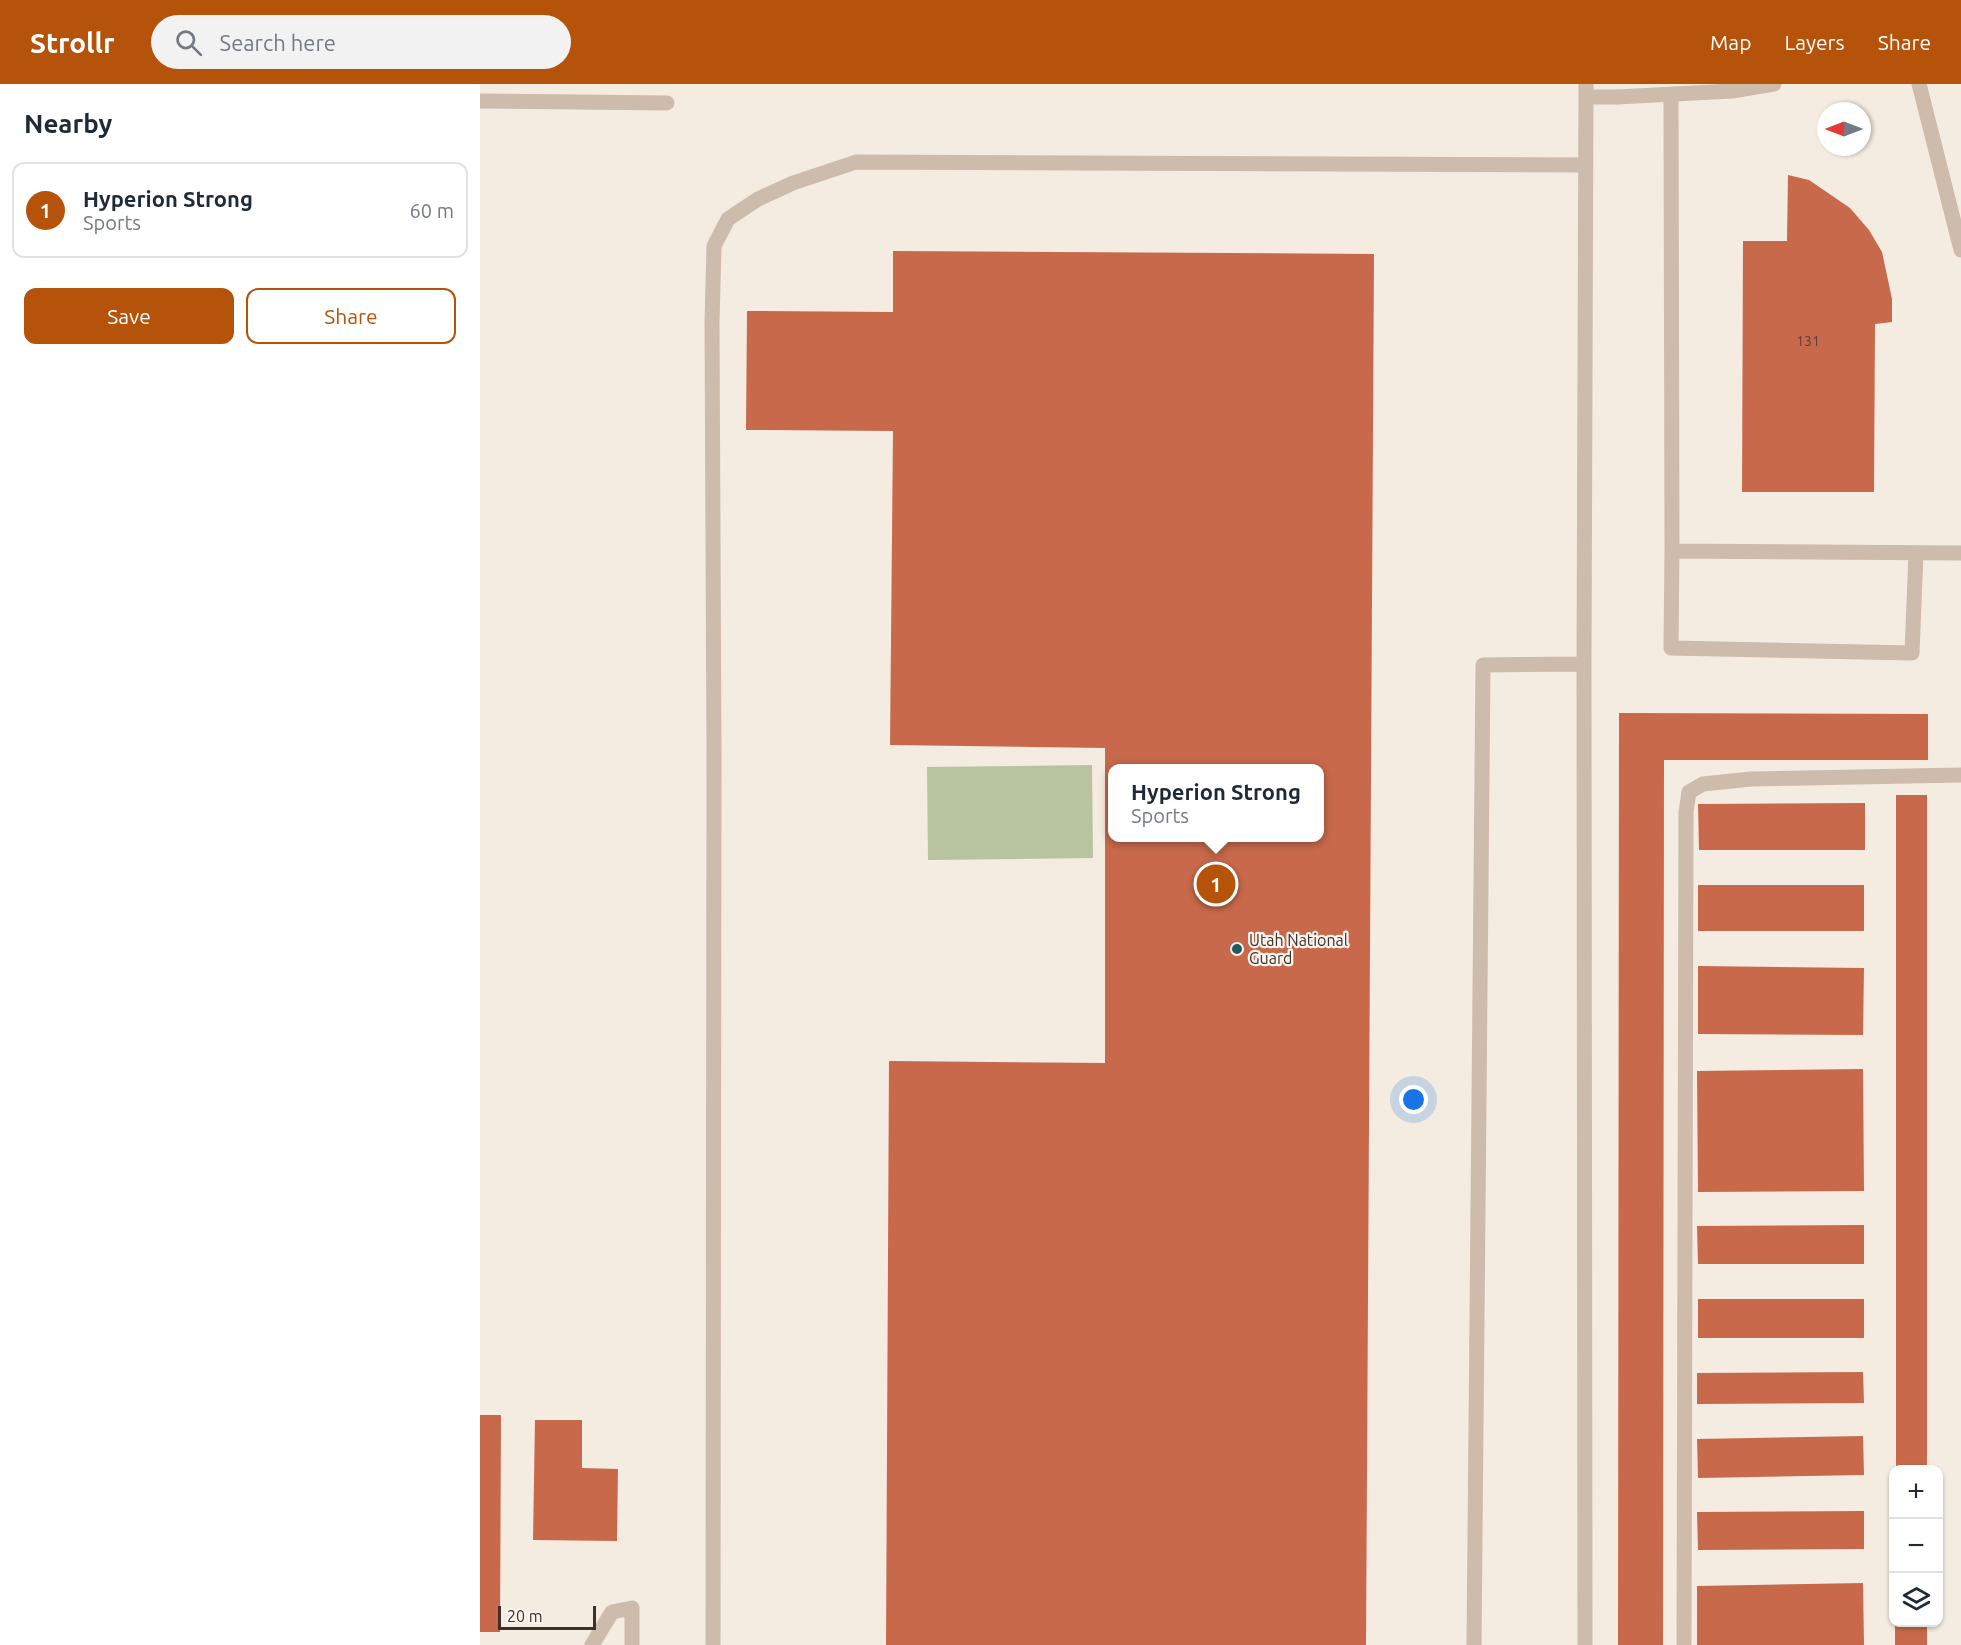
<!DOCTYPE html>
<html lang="en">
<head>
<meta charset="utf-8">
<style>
	:root { --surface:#fff; --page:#f2f2f3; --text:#1f2937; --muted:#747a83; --line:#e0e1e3; --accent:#b45309 }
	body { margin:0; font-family:Ubuntu,sans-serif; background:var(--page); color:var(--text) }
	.controls { position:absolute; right:18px; bottom:18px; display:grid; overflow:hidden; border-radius:12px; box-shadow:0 2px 4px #0004 }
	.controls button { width:54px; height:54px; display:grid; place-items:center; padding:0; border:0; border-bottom:2px solid var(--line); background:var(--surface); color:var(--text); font:30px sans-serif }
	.compass { position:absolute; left:1337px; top:18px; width:54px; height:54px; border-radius:50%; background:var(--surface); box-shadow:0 2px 4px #0004; rotate:270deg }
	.scale { position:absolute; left:18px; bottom:15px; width:98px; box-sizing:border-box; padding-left:6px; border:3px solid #3b302b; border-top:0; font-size:16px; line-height:21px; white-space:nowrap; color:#3b302b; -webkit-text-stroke:4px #fbf5ee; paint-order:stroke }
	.you { position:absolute; left:934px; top:1016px; width:21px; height:21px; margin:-15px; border:4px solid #fff; border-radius:50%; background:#1a73e8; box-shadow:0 0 0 9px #1a73e833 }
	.badge { display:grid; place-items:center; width:39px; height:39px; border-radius:50%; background:var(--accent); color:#fff; font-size:20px; font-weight:700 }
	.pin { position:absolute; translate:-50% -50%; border:3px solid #fff; box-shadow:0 2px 6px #0006 }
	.popup { position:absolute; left:628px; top:680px; width:216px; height:78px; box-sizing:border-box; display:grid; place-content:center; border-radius:12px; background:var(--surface); filter:drop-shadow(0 2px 4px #0005); font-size:20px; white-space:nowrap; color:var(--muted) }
	.popup b { font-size:22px; color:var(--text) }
	.popup::after { content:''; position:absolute; left:50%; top:100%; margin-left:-12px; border:12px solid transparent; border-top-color:var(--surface) }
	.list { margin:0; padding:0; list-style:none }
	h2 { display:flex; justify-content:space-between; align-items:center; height:78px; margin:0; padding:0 24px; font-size:26px }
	h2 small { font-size:20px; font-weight:400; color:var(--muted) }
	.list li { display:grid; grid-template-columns:39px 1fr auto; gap:18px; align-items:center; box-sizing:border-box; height:96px; margin:0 12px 12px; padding:0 12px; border:2px solid var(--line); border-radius:12px }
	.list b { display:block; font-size:22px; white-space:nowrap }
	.list p { margin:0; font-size:20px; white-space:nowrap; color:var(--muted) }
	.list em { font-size:20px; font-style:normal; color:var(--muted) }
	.actions { display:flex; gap:12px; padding:18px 24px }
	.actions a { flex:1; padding:14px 0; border:2px solid var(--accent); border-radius:12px; text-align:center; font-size:21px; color:var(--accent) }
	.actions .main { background:var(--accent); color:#fff }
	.icon { flex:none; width:33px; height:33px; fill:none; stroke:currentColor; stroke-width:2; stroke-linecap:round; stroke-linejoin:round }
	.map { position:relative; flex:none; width:1481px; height:1561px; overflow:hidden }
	header { display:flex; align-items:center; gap:36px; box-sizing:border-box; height:84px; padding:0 30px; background:var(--accent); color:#fff }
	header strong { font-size:28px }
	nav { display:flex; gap:33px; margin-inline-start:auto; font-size:21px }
	.search { width:420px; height:54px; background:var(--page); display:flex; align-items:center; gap:15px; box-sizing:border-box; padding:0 21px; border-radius:33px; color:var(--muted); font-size:22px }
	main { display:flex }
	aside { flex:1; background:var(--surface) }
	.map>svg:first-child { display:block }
	.green { fill:#b8c4a0 }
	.building { fill:#c8694b; fill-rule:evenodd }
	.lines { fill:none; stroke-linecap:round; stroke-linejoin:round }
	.service { stroke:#cdbbac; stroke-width:15 }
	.minor { stroke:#cdbbac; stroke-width:15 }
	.poi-dot { fill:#1f5a5e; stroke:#fbf5ee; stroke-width:2 }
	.labels { text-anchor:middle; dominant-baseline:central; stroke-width:4.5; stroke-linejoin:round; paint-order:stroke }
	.number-label { font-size:14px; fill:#5e3e33 }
	.poi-label { font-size:16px; fill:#3b302b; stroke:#fbf5ee; text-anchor:start }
</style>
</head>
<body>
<header>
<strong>Strollr</strong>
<div class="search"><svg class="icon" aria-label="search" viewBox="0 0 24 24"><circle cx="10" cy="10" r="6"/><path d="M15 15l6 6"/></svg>Search here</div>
<nav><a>Map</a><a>Layers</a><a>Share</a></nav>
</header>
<main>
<aside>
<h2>Nearby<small></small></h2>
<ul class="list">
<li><span class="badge">1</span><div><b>Hyperion Strong</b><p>Sports</p></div><em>60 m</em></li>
</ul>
<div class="actions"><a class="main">Save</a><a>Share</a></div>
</aside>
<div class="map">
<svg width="1481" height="1561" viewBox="0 0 1481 1561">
	<rect width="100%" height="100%" fill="#f4ebe1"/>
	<path class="green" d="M 612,681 L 613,774 L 448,776 L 447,683 Z"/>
	<path class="building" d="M 1308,91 L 1329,96 L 1370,124 L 1389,146 L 1402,168 L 1412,215 L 1412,238 L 1395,240 L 1394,408 L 1262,408 L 1263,157 L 1307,157 Z
		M 413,167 L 894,170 L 886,1561 L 406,1561 L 409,977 L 625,979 L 625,664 L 410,661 L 413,347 L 266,346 L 267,227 L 413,228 ZM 632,684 L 840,684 L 840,754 L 632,754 Z
		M 1139,629 L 1448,630 L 1448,676 L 1184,676 L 1183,1561 L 1138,1561 Z
		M 1416,711 L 1447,711 L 1447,1386 L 1416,1386 Z
		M 1385,719 L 1385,766 L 1219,766 L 1218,720 Z
		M 1218,801 L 1384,801 L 1384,847 L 1218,847 Z
		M 1218,882 L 1384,884 L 1383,951 L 1218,950 Z
		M 1383,985 L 1384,1107 L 1218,1108 L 1217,987 Z
		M 1384,1141 L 1384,1180 L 1218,1180 L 1217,1142 Z
		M 1218,1215 L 1384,1215 L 1384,1254 L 1218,1254 Z
		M 1383,1288 L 1384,1319 L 1217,1320 L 1217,1289 Z
		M 0,1331 L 21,1331 L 20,1548 L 0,1548 Z
		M 55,1336 L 102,1336 L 102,1384 L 138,1385 L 137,1457 L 53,1456 Z
		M 1383,1352 L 1384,1391 L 1218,1394 L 1217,1355 Z
		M 1384,1427 L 1384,1465 L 1218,1466 L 1217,1428 Z
		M 1383,1499 L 1384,1561 L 1217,1561 L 1217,1502 Z
		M 1415,1538 L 1447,1538 L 1447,1561 L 1415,1561 Z"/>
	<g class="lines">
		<path class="service" d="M 1191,12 L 1192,467 L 1481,469
			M 1106,13 L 1137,13
			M 1192,467 L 1191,564 L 1432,569 L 1436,469
			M 112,1561 L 132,1528 L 152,1524 L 152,1561
			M 233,1561 L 234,672 L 232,238 L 234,162 L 248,135 L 278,115 L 313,99 L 376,78 L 1106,81
			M 994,1561 L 1003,581 L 1104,580
			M 1105,1561 L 1104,580 L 1106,0
			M 1204,1561 L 1206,728 L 1209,708 L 1223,700 L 1271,695 L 1481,691"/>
		<path class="minor" d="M 1439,0 L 1481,166
			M 1137,13 L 1252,7 L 1294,0
			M 0,17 L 187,19"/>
	</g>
	<circle class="poi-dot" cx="757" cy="865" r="6"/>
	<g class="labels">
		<g class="number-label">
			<text x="1328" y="257">131</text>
		</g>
		<g class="poi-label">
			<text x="769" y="856">Utah National<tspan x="769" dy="18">Guard</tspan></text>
		</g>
	</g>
</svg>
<div class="controls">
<button>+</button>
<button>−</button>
<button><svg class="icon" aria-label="layers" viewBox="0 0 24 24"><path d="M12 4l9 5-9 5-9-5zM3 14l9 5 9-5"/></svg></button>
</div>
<svg class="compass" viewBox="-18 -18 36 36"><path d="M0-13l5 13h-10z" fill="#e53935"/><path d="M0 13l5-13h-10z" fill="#747a83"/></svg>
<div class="scale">20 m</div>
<div class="you"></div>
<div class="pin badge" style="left:736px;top:800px">1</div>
<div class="popup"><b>Hyperion Strong</b>Sports</div>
</div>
</main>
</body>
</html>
